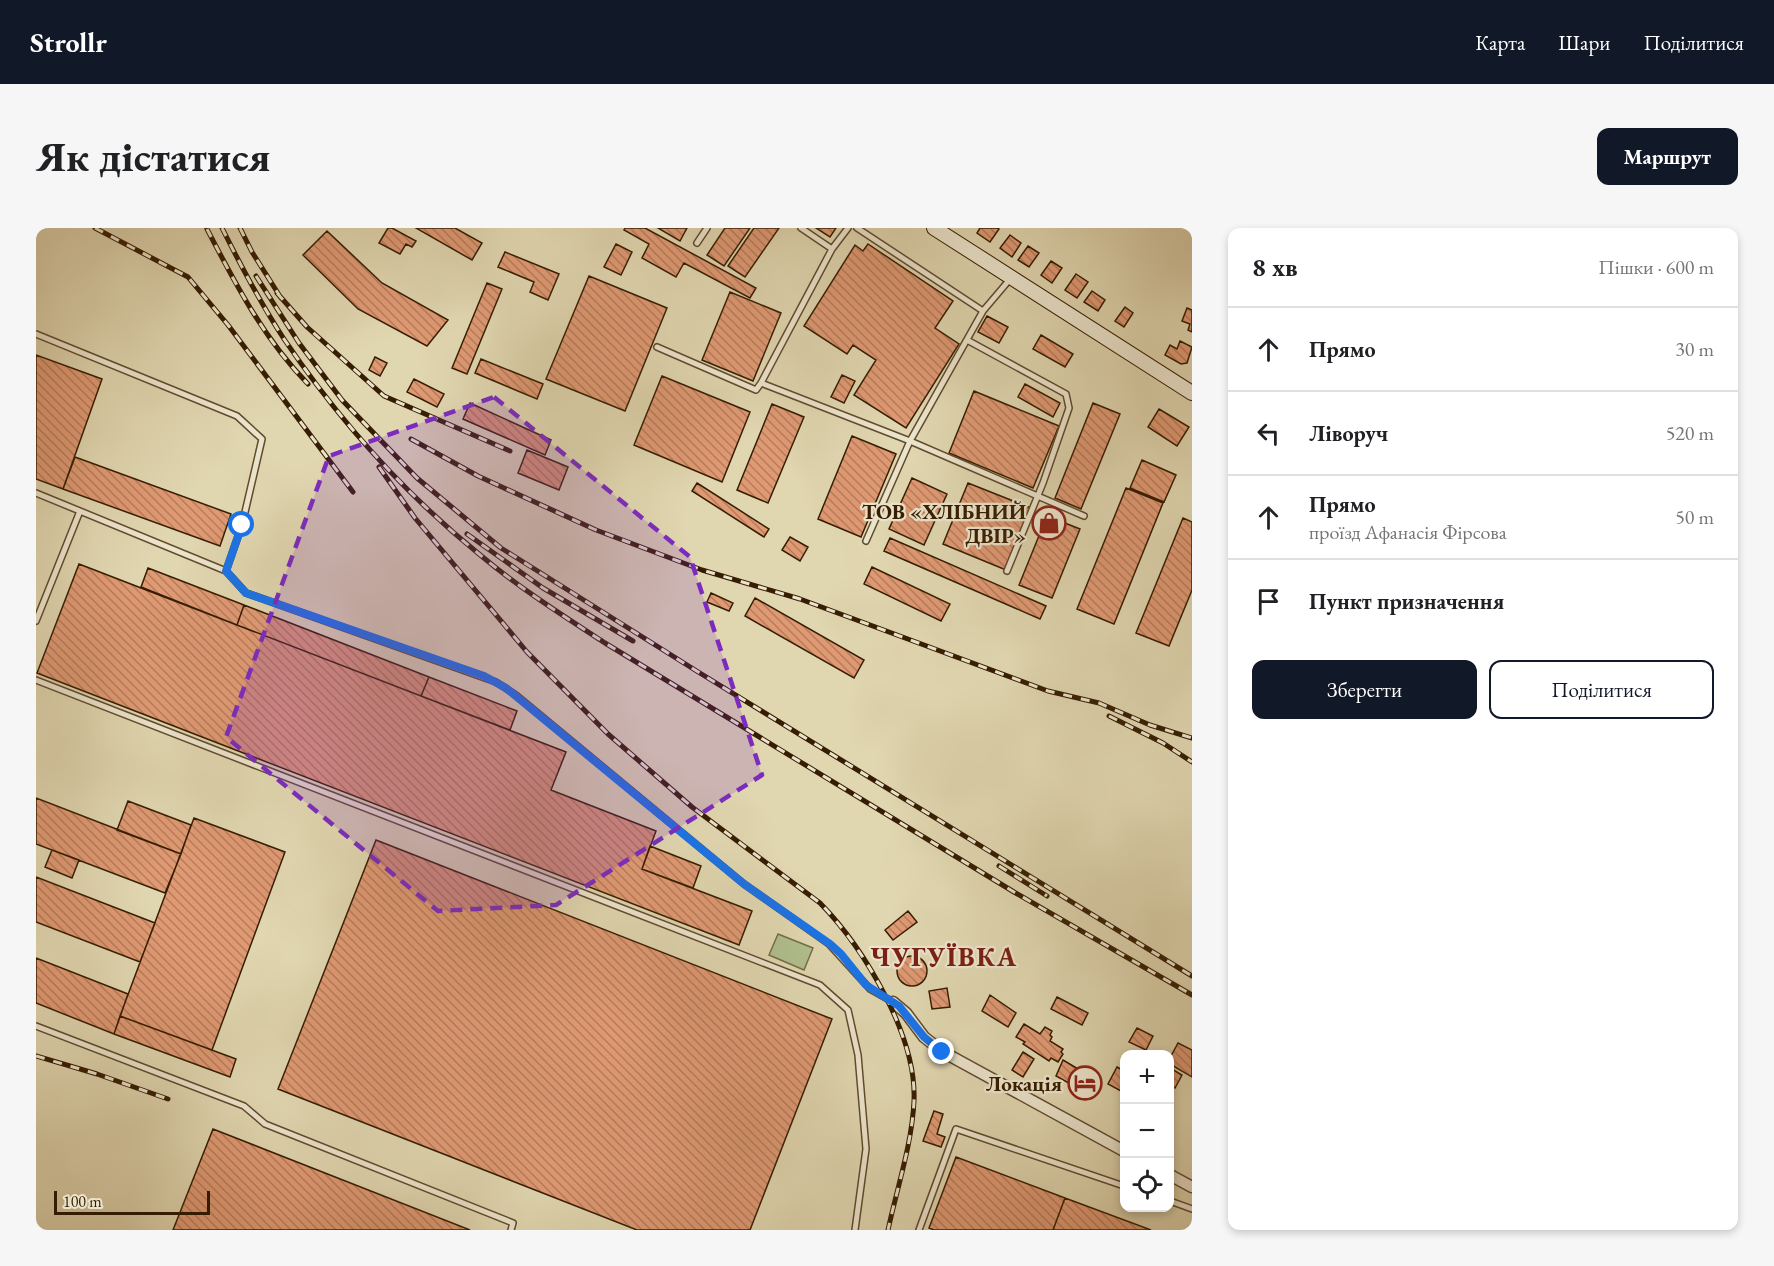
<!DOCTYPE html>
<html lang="uk">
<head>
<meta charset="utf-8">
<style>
	:root { --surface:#fff; --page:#f6f6f6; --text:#202124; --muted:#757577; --line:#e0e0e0; --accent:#111827 }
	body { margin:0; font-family:"EB Garamond",serif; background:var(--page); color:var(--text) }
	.controls { position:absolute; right:18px; bottom:18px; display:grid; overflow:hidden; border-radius:12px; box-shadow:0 3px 9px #0003 }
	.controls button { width:54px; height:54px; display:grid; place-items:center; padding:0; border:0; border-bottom:2px solid var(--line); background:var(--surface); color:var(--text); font:30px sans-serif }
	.scale { position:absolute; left:18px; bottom:15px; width:156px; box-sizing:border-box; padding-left:6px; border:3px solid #361d01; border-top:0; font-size:16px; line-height:21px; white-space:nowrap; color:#361d01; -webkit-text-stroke:4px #ebe4cc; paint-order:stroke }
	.stop { position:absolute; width:18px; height:18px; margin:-14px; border:4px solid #1a73e8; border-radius:50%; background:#fff }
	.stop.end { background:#1a73e8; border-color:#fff; box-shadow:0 2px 6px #0008 }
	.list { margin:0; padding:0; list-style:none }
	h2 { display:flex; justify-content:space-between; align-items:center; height:78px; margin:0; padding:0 24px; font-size:26px }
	h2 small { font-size:20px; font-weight:400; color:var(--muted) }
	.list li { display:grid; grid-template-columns:39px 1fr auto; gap:18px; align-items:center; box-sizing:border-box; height:84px; padding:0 24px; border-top:2px solid var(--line) }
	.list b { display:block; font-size:22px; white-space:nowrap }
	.list p { margin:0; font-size:20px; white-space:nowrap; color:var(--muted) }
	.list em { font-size:20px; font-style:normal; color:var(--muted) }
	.actions { display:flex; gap:12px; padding:18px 24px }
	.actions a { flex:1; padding:14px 0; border:2px solid var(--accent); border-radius:12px; text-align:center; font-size:21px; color:var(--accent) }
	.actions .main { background:var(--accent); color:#fff }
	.icon { flex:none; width:33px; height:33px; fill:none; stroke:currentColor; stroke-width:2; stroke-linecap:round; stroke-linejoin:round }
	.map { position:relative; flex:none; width:1156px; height:1002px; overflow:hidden; border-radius:12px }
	header { display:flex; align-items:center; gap:36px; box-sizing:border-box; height:84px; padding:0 30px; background:var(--accent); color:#fff }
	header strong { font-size:28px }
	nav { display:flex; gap:33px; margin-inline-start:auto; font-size:21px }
	.intro { display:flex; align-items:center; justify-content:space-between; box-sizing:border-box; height:144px; padding:0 36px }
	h1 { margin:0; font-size:42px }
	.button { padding:15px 27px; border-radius:12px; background:var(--accent); color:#fff; font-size:21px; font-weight:700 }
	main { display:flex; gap:36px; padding:0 36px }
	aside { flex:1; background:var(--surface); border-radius:12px; box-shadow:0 3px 9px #0003 }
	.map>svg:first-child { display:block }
	.green { fill:#b0be8d; stroke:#736e47; stroke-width:1.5 }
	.building { fill:url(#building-back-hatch); stroke:#361d01; stroke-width:1.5 }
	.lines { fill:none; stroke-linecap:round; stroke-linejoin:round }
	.lane-casing { stroke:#604b2d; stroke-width:8 }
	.street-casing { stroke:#604b2d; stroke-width:13 }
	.secondary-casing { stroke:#361d01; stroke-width:16 }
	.lane { stroke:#ebe4cc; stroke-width:5 }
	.street { stroke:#ebe4cc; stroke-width:10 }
	.secondary { stroke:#ebe4cc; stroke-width:14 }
	.rail-casing { stroke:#361d01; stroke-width:5 }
	.rail { stroke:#ebe4cc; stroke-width:3; stroke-dasharray:9; stroke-linecap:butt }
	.route { stroke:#1a73e8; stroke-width:8 }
	.marked { fill:#7b2cbf; fill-opacity:0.2; stroke:#7b2cbf; stroke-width:4.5; stroke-dasharray:12 8; stroke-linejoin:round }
	.labels { text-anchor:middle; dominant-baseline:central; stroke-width:4.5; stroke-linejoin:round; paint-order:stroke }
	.poi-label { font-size:21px; font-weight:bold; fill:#361d01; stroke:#ebe4cc; text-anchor:end }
	.district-label { font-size:27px; font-weight:bold; letter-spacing:1.5px; fill:#7a1f14; stroke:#ebe4cc }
</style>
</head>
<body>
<header>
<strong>Strollr</strong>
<nav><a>Карта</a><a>Шари</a><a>Поділитися</a></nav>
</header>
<div class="intro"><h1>Як дістатися</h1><a class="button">Маршрут</a></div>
<main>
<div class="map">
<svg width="1156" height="1002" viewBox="0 0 1156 1002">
	<defs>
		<pattern id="building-back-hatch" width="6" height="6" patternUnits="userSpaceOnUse" patternTransform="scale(1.5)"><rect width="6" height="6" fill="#df9973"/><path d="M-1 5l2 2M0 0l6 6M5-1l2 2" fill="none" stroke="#b67c5c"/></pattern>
	</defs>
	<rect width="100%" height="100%" fill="#e0d6b0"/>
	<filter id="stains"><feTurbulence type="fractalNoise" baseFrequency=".00333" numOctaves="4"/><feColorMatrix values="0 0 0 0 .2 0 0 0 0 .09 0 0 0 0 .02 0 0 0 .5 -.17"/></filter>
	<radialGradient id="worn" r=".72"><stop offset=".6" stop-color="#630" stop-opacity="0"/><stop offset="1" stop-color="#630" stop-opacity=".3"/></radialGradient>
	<path class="green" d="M 742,706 L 777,720 L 768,742 L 733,727 Z"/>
	<path class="building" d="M 352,0 L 356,0 L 380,13 L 376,19 L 370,16 L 364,26 L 343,15 Z
		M 380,0 L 419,0 L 446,15 L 436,32 Z
		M 589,0 L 609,0 L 720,60 L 714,70 L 648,35 L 640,49 L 606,30 L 613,16 L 588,2 Z
		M 622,0 L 651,0 L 644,13 Z
		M 689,0 L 714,0 L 688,38 L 671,27 Z
		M 718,0 L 743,0 L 709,49 L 692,38 Z
		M 780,0 L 800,0 L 794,9 Z
		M 944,0 L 961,0 L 963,1 L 954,14 L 941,5 Z
		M 291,3 L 346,55 L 412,92 L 391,118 L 322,81 L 267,27 Z
		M 974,7 L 985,15 L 976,29 L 964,20 Z
		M 580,16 L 596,24 L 585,47 L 568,39 Z
		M 832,16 L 917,73 L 899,100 L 923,116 L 870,200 L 818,167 L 840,132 L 817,117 L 811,126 L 768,98 L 819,17 L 827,23 Z
		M 992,18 L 1003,25 L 993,39 L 982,32 Z
		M 469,24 L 523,46 L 512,72 L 494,64 L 498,54 L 462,39 Z
		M 1015,33 L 1026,40 L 1016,55 L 1005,47 Z
		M 1040,46 L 1052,54 L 1041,70 L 1029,62 Z
		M 553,48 L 631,80 L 589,183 L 510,151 Z
		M 451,55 L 466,61 L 431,146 L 416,140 Z
		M 1056,63 L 1069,72 L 1062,83 L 1048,74 Z
		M 694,64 L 745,85 L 717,153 L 666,132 Z
		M 1089,79 L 1097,85 L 1088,99 L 1079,93 Z
		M 1151,80 L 1156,82 L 1156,104 L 1152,102 L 1154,96 L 1146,93 Z
		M 951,88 L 972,99 L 963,115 L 942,104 Z
		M 1005,107 L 1037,126 L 1029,139 L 997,121 Z
		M 1144,113 L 1156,119 L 1151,135 L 1145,136 L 1129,127 L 1134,117 L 1141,121 Z
		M 0,127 L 66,151 L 27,261 L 0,251 Z
		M 339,129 L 351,135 L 344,148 L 333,142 Z
		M 445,131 L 507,156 L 501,171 L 439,145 Z
		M 806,147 L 819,153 L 808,175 L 795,169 Z
		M 626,148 L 714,184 L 686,254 L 598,217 Z
		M 378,151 L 408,166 L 401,179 L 371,164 Z
		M 989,156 L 1024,175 L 1017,189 L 982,169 Z
		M 938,163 L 1023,198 L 997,260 L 913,225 Z
		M 434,175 L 515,212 L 509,227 L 427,191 Z
		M 1057,175 L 1084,186 L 1045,281 L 1019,270 Z
		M 736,176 L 768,189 L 732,275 L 701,262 Z
		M 1123,181 L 1153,199 L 1141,218 L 1112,199 Z
		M 816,208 L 860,226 L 825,309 L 782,291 Z
		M 491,222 L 532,239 L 523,262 L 482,245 Z
		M 39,229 L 195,286 L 184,318 L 27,261 Z
		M 1106,232 L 1140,247 L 1128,274 L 1094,260 Z
		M 876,250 L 911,266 L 888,317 L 853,301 Z
		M 661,255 L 733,301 L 728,309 L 656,263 Z
		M 932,255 L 995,280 L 970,342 L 907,316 Z
		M 1090,260 L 1127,275 L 1078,396 L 1041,381 Z
		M 1011,288 L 1044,301 L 1016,370 L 983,357 Z
		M 1147,290 L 1156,294 L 1156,362 L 1133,418 L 1100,405 Z
		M 754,309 L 772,319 L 764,333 L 746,322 Z
		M 854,310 L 1010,378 L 1004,391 L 848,323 Z
		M 43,336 L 530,524 L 515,562 L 620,603 L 606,641 L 716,683 L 703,717 L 1,445 Z
		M 836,339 L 914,376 L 905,393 L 828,356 Z
		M 112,340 L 208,377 L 201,397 L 105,359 Z
		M 675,365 L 697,375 L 693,383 L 671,374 Z
		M 719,370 L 828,432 L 818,450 L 709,388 Z
		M 208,377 L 393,449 L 385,468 L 201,397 Z
		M 393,449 L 481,483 L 474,502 L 385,468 Z
		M 0,570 L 145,626 L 129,665 L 0,616 Z
		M 92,573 L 155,597 L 145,626 L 81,602 Z
		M 158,590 L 249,624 L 176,822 L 84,788 Z
		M 340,612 L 796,791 L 714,1002 L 601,1002 L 242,861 Z
		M 614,618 L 665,638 L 657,660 L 606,641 Z
		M 16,622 L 43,632 L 36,650 L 9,639 Z
		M 0,649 L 119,695 L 104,734 L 0,694 Z
		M 872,683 L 881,694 L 857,712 L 849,702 Z
		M861 743a15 15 0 1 1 30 0a15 15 0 1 1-30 0Z
		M 0,730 L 92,766 L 78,806 L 0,775 Z
		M 911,760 L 914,779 L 896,781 L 893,763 Z
		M 954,767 L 980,785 L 972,799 L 946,783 Z
		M 1021,769 L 1052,785 L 1046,797 L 1015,781 Z
		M 84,788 L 200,831 L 194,849 L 78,806 Z
		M 988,796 L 1004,806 L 1009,799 L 1016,803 L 1014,807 L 1016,809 L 1014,813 L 1027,821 L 1025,824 L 1027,826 L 1022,834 L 1015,830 L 1013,833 L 987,816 L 989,814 L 980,809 Z
		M 1101,800 L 1117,808 L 1110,822 L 1093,814 Z
		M 1142,815 L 1156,822 L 1156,849 L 1134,836 L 1134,830 Z
		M 987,824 L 998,831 L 987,849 L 976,842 Z
		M 1027,832 L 1064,854 L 1056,868 L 1020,848 Z
		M 1081,839 L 1088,843 L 1088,858 L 1085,863 L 1072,856 Z
		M 1134,840 L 1146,847 L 1139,860 L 1134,857 Z
		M 898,883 L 907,886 L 901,906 L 909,909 L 905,919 L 887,913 Z
		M 177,901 L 434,1002 L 137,1002 Z
		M 920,929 L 1029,970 L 1017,1002 L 898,1002 L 893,1000 Z
		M 1029,970 L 1115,1002 L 1017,1002 Z"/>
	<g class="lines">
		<defs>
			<path id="lane" d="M 765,0 L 796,21
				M 821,0 L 947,83
				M 661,15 L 671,0
				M 0,106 L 201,188 L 226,211 L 206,297 L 190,343
				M 931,112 L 1030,166 L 1033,180 L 1007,255 L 971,343
				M 621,119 L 720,162 L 725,155 L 874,213 L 1048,288
				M 725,155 L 796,21 L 812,0
				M 0,265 L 190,343 L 210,365 L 460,454 L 480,467 L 708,656 L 793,716 L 834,761 L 857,774
				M 830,313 L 874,213 L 947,83 L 975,50
				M 0,393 L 44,283
				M 0,452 L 784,757 L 812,782 L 822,827 L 830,921 L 819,1002
				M 0,798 L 208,878 L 229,896 L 477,995 L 475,1002
				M 1134,973 L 1156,981
				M 883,1002 L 920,901 L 1088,958"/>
			<path id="street" d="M 857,774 L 870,785 L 888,809 L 907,824 L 1088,923
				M 1134,947 L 1156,959"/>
			<path id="secondary" d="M 898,0 L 1156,165"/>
		</defs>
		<use href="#lane" class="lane-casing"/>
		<use href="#street" class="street-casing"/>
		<use href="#secondary" class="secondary-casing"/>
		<use href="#lane" class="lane"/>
		<use href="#street" class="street"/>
		<use href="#secondary" class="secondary"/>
		<defs>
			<path id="rail" d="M 59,0 L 152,49 L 192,97 L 317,264
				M 186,0 C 205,38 225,76 248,111 C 302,191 368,265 443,326 C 482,359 526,387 569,415 L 978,664 L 1156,767
				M 204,0 L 216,24 L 245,70
				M 171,1 C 200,57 228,111 272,156
				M 220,48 L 263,115 L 306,172 L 381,250 L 465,320 L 659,442 L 1156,748
				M 241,65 L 271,99 L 348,168 L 474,223
				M 375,211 L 442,248 L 560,302 L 666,342 L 764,371 L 1012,463 L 1063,475 L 1114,497 L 1156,510
				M 343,239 L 379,290 L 491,424 L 572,506 L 656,579 L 784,675 C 828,720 881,808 878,873 C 876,916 861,960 852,1002
				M 431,306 L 507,360 L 597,413
				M 1073,488 L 1127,515 L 1156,534
				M 963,638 L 1011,668
				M 0,828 L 61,846 L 132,871"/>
		</defs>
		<use href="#rail" class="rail-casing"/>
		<use href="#rail" class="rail"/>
	</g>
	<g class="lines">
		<path class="route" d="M 206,297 L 190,343 L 210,365 L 448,448 L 470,460 L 708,656 L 794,716 L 805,726 L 830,757 L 863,778 L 888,809 L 906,824"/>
	</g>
	<path class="marked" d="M 458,169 L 654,329 L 726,547 L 520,677 L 402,683 L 190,509 L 293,228 Z"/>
	<defs>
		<symbol id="shop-ring" viewBox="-11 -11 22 22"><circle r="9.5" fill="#ebe4cc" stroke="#8f2418" stroke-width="1.5"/><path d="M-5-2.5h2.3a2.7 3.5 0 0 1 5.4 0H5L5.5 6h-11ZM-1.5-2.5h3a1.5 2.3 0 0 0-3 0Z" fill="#8f2418"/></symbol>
		<symbol id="hotel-ring" viewBox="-11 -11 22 22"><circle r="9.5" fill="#ebe4cc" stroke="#8f2418" stroke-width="1.5"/><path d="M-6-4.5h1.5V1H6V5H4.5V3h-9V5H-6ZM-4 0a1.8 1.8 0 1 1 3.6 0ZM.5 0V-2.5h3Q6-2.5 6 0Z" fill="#8f2418"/></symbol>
	</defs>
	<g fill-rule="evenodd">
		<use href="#shop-ring" x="994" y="276" width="38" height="38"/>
		<use href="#hotel-ring" x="1030" y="836" width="38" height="38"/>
	</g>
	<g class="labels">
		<g class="poi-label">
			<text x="990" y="283">ТОВ «ХЛІБНИЙ<tspan x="990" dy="24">ДВІР»</tspan></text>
			<text x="1026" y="855">Локація</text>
		</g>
		<g class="district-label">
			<text x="908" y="728">ЧУГУЇВКА</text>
		</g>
	</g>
	<rect width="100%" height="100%" filter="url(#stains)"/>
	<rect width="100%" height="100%" fill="url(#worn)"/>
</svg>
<div class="controls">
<button>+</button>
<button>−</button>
<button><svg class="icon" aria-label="locate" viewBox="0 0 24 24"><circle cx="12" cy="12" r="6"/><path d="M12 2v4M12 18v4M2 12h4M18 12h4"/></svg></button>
</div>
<div class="scale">100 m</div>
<div class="stop" style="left:206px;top:297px"></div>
<div class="stop end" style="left:906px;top:824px"></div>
</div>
<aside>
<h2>8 хв<small>Пішки · 600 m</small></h2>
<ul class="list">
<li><svg class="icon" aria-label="ahead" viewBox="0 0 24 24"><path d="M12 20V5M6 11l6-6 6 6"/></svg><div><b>Прямо</b></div><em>30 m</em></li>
<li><svg class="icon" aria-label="left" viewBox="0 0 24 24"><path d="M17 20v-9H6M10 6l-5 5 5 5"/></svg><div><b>Ліворуч</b></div><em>520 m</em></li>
<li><svg class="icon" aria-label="ahead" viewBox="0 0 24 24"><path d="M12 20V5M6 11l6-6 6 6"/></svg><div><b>Прямо</b><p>проїзд Афанасія Фірсова</p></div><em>50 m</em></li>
<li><svg class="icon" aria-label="arrive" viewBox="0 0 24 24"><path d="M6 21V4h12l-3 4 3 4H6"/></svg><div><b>Пункт призначення</b></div></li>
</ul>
<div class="actions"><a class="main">Зберегти</a><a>Поділитися</a></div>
</aside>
</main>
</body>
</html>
